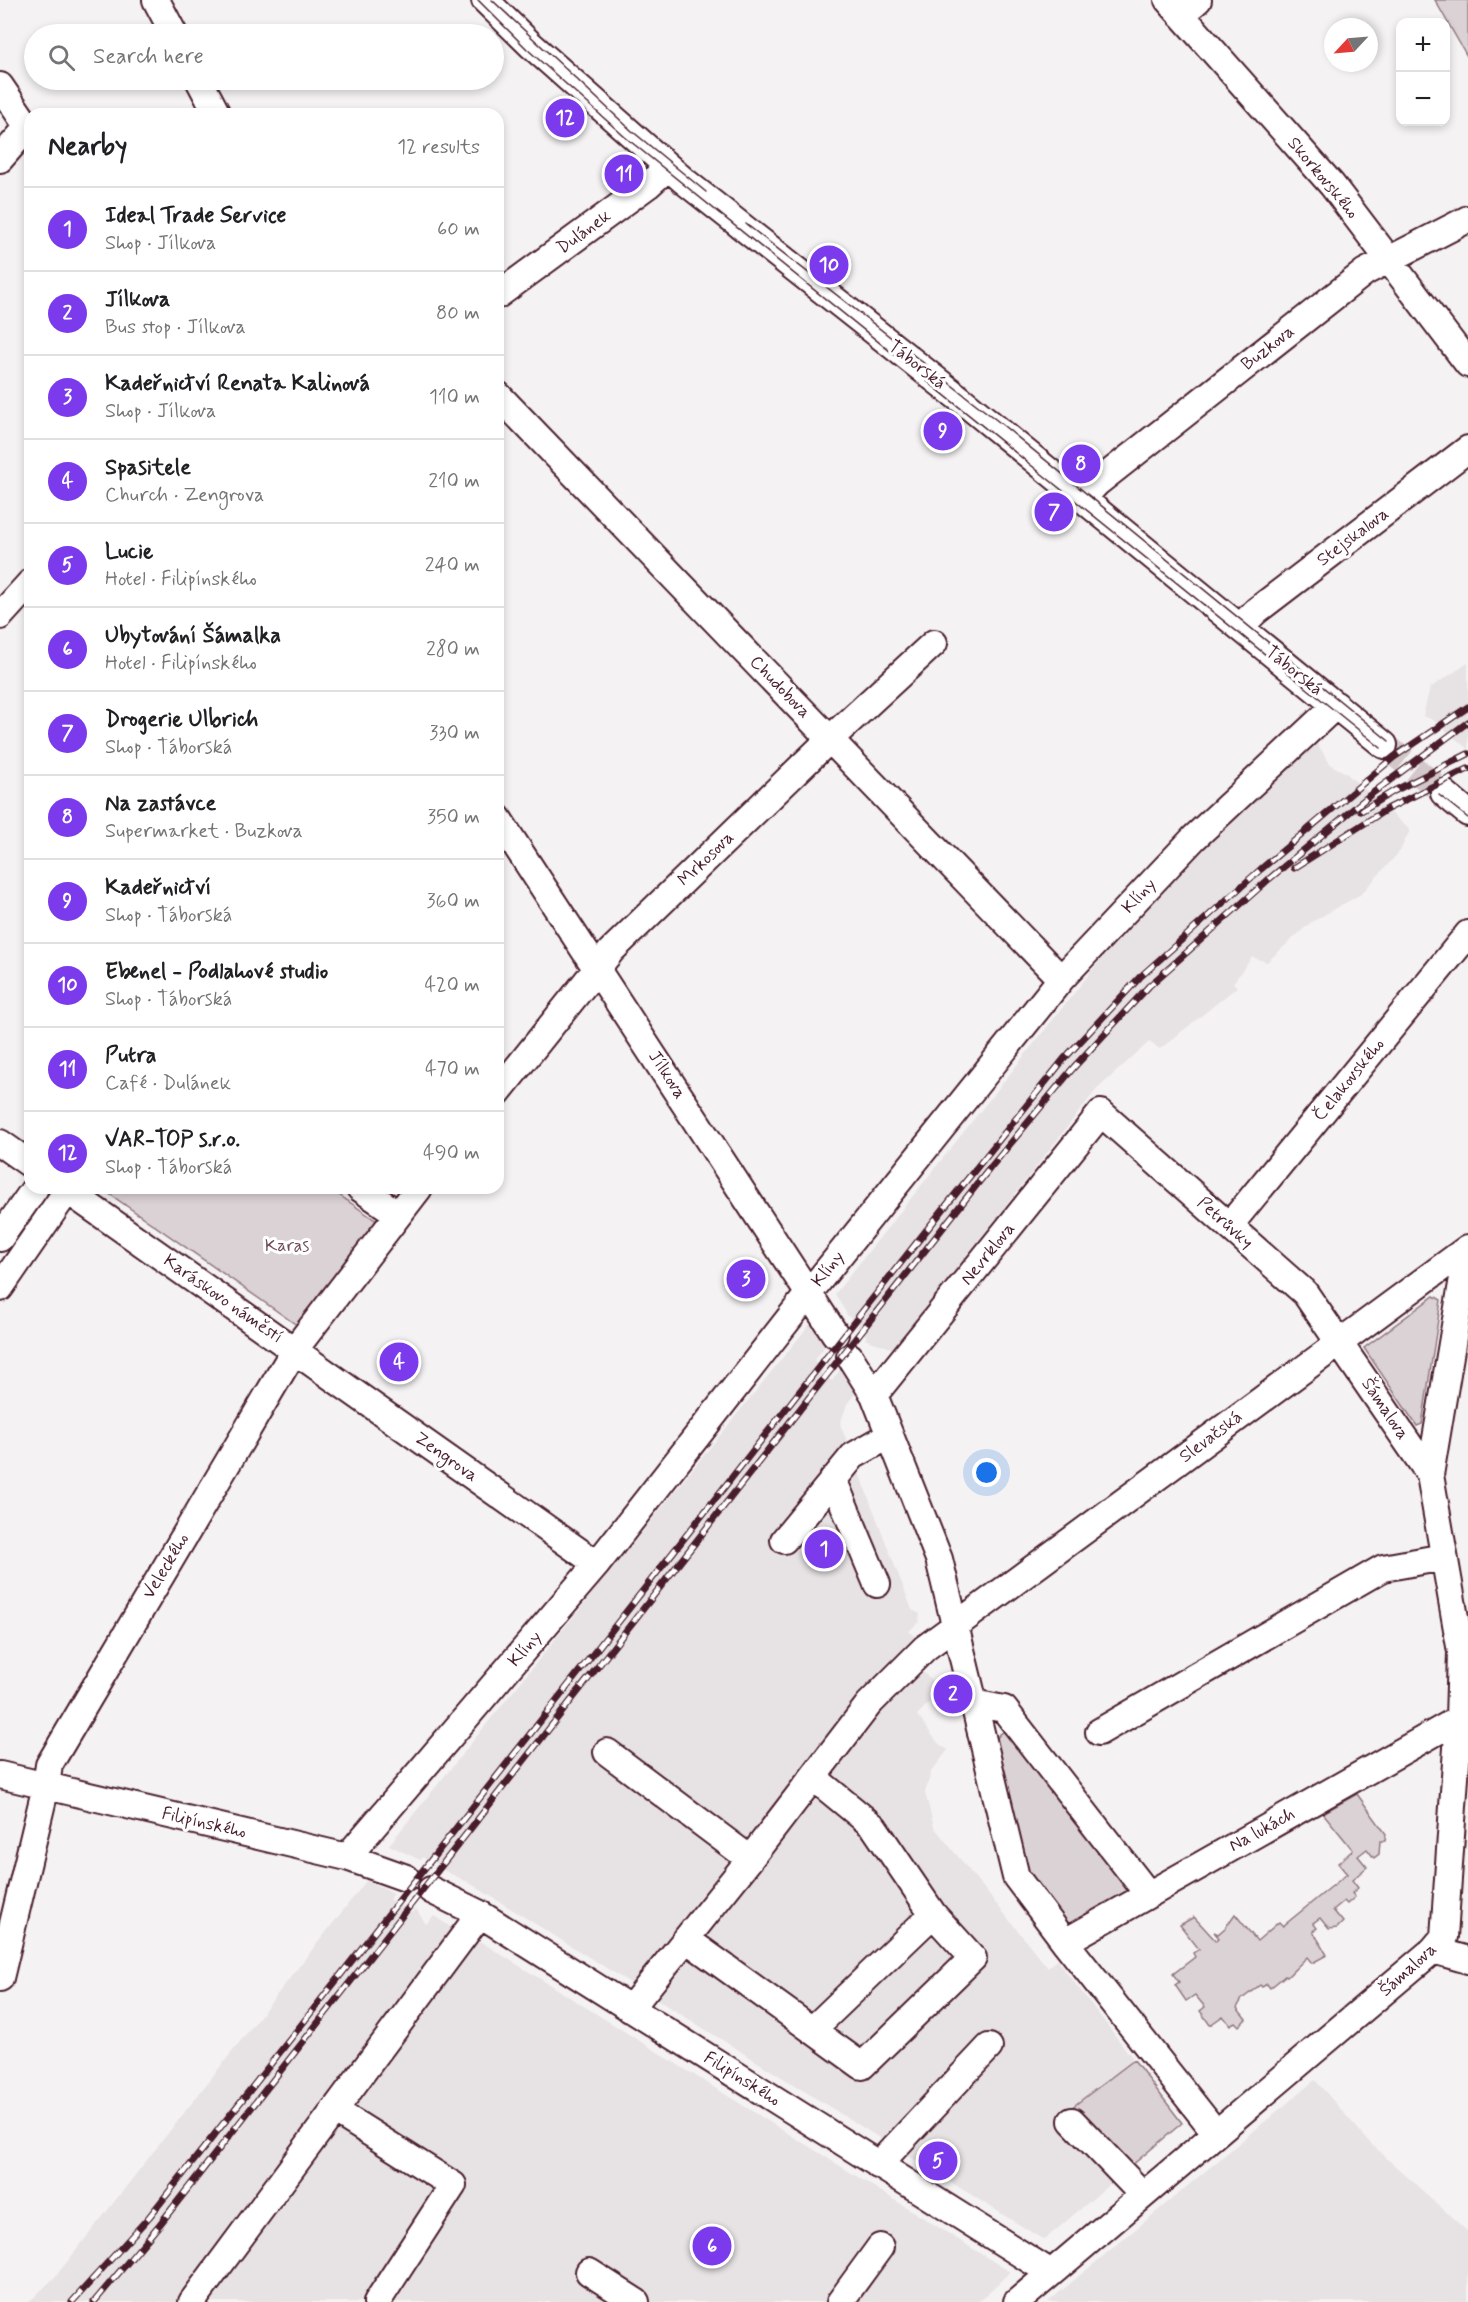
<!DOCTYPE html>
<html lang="en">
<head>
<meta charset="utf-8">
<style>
	:root { --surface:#fff; --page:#f2f2f2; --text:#202124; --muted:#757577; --line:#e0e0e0; --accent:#7c3aed }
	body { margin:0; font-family:Mynerve,sans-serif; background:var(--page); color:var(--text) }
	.controls { position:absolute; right:18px; top:18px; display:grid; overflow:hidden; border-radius:12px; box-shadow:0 3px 9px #0003 }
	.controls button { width:54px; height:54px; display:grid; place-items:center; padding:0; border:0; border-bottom:2px solid var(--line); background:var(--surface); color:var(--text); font:30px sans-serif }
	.compass { position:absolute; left:1324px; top:18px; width:54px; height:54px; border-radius:50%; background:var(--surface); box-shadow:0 3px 9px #0003; rotate:244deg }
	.you { position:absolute; left:987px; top:1473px; width:21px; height:21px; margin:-15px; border:4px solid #fff; border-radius:50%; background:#1a73e8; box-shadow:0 0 0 9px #1a73e833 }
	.badge { display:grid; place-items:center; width:39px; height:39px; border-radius:50%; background:var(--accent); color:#fff; font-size:20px; font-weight:700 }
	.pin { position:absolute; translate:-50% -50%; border:3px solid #fff; box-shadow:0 2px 6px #0006 }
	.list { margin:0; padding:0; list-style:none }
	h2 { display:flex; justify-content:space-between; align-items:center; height:78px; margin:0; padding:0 24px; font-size:26px }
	h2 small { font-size:20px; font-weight:400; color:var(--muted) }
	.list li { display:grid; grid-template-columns:39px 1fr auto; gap:18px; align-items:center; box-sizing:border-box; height:84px; padding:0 24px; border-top:2px solid var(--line) }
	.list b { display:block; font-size:22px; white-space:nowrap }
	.list p { margin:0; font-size:20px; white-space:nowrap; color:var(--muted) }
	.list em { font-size:20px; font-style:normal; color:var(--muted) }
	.icon { flex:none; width:33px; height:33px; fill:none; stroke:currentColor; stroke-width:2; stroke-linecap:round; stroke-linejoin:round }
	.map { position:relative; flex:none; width:1468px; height:2302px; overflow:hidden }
	.search { position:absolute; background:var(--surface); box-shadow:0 3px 9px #0003; left:24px; top:24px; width:480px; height:66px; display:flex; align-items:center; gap:15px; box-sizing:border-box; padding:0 21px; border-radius:33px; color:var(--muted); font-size:22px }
	.panel { position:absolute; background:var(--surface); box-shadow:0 3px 9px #0003; left:24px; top:108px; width:480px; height:1086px; border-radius:18px }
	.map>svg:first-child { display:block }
	.built { fill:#e7e2e3 }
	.green { fill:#dbd2d5; stroke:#927880; stroke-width:1.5 }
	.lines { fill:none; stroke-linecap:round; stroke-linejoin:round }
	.minor-tunnel { stroke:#d2c8ca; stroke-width:26; stroke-dasharray:26 13; stroke-linecap:butt }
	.minor-casing { stroke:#4a1f2b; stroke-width:30 }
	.minor { stroke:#fff; stroke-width:26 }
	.tram { stroke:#4a1f2b; stroke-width:1.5 }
	.rail-casing { stroke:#4a1f2b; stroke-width:7 }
	.rail { stroke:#fff; stroke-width:4.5; stroke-dasharray:14; stroke-linecap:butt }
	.labels { text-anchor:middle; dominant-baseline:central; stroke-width:6; stroke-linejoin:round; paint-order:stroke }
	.street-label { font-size:18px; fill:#4a1f2b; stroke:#fff }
	.park-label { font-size:18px; fill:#6e4c56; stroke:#fff }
</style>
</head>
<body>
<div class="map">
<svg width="1468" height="2302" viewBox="0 0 1468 2302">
	<rect width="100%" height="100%" fill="#f4f2f2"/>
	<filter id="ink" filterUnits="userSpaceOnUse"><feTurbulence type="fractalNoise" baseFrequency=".0167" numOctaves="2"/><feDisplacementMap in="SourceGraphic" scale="12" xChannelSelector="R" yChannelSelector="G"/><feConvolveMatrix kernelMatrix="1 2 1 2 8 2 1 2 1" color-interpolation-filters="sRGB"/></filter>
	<g filter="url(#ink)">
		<path class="built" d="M 1468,663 L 1468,749 L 1433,720 L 1423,716 L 1430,688 Z
			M 1312,736 L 1331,765 L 1346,773 L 1410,830 L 1400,851 L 1361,894 L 1310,923 L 1267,962 L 1252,957 L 1233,983 L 1237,987 L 1160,1049 L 1149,1042 L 1096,1090 L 894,1349 L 865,1339 L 867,1336 L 857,1327 L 859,1324 L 848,1316 L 835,1294 L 1129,924 Z
			M 810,1324 L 825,1346 L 814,1361 L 823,1369 L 821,1373 L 832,1381 L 841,1368 L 857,1391 L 847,1404 L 840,1424 L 912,1610 L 920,1614 L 919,1622 L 909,1631 L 931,1654 L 921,1670 L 941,1690 L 917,1715 L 938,1743 L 948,1750 L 931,1772 L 925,1793 L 934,1827 L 1048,1968 L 1057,1960 L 1134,2060 L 1114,2077 L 1131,2166 L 1044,2240 L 468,1882 L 445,1871 L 435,1862 L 432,1865 L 423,1857 L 420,1860 L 389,1845 Z
			M 367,1880 L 393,1894 L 389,1899 L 400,1907 L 402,1905 L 412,1913 L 416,1909 L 426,1924 L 434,1916 L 454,1929 L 444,1942 L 481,1942 L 1010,2272 L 978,2302 L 29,2302 L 56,2276 Z
			M 1315,2080 L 1371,2144 L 1468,2232 L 1468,2302 L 1048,2302 Z"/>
		<path class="green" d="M 1435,0 L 1468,0 L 1468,58 Z
			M 101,1188 L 329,1188 L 378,1222 L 301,1328 Z
			M 1434,1296 L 1441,1300 L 1422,1424 L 1417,1426 L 1364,1348 Z
			M 1008,1731 L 1130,1889 L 1126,1897 L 1077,1925 L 1063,1922 L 1033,1882 L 1023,1863 L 995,1744 C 997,1736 1000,1732 1008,1731 Z
			M 1357,1794 L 1386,1834 L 1385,1841 L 1380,1841 L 1379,1854 L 1374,1858 L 1367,1849 L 1358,1856 L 1367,1867 L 1352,1880 L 1358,1888 L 1352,1893 L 1355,1897 L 1347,1904 L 1344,1901 L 1333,1910 L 1343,1922 L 1337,1928 L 1329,1929 L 1320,1918 L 1313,1923 L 1317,1928 L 1313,1931 L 1327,1955 L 1312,1963 L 1307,1957 L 1287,1977 L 1285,1976 L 1270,1988 L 1267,1984 L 1262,1987 L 1260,1985 L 1242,1999 L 1237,2008 L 1246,2019 L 1239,2026 L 1235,2022 L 1230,2025 L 1223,2016 L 1210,2025 L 1200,2011 L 1205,2007 L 1195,1995 L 1186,2001 L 1175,1985 L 1179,1982 L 1173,1974 L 1195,1957 L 1193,1953 L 1199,1949 L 1180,1925 L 1194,1917 L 1216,1941 L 1219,1938 L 1214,1932 L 1218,1934 L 1225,1928 L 1235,1914 L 1257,1941 L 1279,1922 L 1283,1926 L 1347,1874 L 1338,1863 L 1353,1850 L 1323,1813 Z
			M 1134,2060 L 1182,2123 L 1131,2166 L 1071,2108 Z"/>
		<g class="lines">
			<path class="minor-tunnel" d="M 1384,745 L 1444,793"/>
			<defs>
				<path id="minor" d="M 156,0 L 174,34
					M 485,0 L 531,45 L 683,180 L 964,402 L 1384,745
					M 1168,0 L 1332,185 L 1468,364
					M 1181,15 L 1198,0
					M 199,80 L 217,114
					M 0,86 L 30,130
					M 0,159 L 28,127
					M 498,295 L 648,185 L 668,167
					M 498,395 L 1061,979
					M 1083,498 L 1097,483 L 1365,272 L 1468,219
					M 0,616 L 30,583
					M 1240,627 L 1256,611 L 1468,449
					M 1444,793 L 1468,813
					M 498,818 L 835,1334
					M 498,1092 L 611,951 L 830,739 L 934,643
					M 0,1143 L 30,1164
					M 64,1188 L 597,1564
					M 360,1188 L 398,1214
					M 1229,1226 L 1468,934
					M 0,1238 L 35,1188
					M 0,1288 L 67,1191
					M 850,1357 L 874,1395 L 939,1559 L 1016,1877 L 1065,1942 L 1216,2133
					M 874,1395 L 1101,1113 L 1305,1293 L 1430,1475
					M 833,1479 L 877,1584
					M 784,1540 L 853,1456 L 890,1435
					M 973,1703 L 1004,1709 L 1148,1894
					M 1099,1732 L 1383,1568 L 1444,1557
					M 607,1752 L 750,1859
					M 0,1775 L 347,1857 L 406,1878
					M 347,1857 L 597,1564 L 809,1293 L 1061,979 L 1194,838 L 1336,705
					M 431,1890 L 480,1914 L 1051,2273
					M 686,1939 L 862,2066 L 973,1958 L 933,1914 L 874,1827 L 813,1777
					M 1065,1942 L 1459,1719
					M 1433,1950 L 1468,1960
					M 0,1978 L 46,1786 L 49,1765 L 295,1349 L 419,1188
					M 630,2009 L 750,1859 L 869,1704 L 925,1648 L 1468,1248
					M 812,2030 L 933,1914
					M 334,2110 L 453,2185 L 377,2302
					M 1072,2121 L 1143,2195
					M 878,2165 L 989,2047
					M 589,2272 L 636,2302
					M 192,2302 L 480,1914
					M 840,2302 L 880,2247
					M 1017,2302 L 1433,1950 L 1444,1937 L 1459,1719 L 1461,1652 L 1430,1475 L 1468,1248"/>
			</defs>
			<use href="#minor" class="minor-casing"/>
			<use href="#minor" class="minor"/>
			<path class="tram" d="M 478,0 L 527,49 L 625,137 L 1381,748
				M 492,0 L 632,131 L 706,192
				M 746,224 L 999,422 L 1389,741
				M 1439,795 L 1468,818"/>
			<defs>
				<path id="rail" d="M 1361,811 L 1394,791 L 1468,754
					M 1294,868 L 1387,809 L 1468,769
					M 72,2302 L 149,2217 L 254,2085 L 925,1232 L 1064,1059 L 1140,977 L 1261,869 L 1394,757 L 1468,707
					M 94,2302 L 160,2224 L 826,1376 L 990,1168 L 1074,1067 L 1149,986 L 1269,879 L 1370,795 L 1468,722"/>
			</defs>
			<use href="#rail" class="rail-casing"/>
			<use href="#rail" class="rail"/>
		</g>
	</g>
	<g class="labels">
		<g class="street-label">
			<text transform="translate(1323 178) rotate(50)">Skorkovského</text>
			<text transform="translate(584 232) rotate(-36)">Dulánek</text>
			<text transform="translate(1268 348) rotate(-38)">Buzkova</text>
			<text transform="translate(917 365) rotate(38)">Táborská</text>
			<text transform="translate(1353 537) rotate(-37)">Stejskalova</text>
			<text transform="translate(1294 671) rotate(39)">Táborská</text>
			<text transform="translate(780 687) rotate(46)">Chudobova</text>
			<text transform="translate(706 859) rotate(-44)">Mrkosova</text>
			<text transform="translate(1139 896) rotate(-47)">Klíny</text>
			<text transform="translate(667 1075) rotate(57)">Jílkova</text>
			<text transform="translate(1349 1080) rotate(-51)">Čelakovského</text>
			<text transform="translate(1225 1223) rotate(42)">Petrůvky</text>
			<text transform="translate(988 1254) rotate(-51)">Nevrklova</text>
			<text transform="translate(828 1269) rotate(-51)">Klíny</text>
			<text transform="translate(223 1299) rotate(35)">Karáskovo náměstí</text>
			<text transform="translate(1385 1409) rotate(56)">Šámalova</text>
			<text transform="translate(1211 1437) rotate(-37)">Slevačská</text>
			<text transform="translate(446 1457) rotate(35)">Zengrova</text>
			<text transform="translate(166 1566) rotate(-59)">Veleckého</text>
			<text transform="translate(525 1649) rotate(-49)">Klíny</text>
			<text transform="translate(204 1823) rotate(13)">Filipínského</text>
			<text transform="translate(1262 1830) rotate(-29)">Na lukách</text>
			<text transform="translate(1408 1970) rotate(-42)">Šámalova</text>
			<text transform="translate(742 2079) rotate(32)">Filipínského</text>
		</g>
		<g class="park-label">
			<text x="287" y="1246">Karas</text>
		</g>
	</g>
</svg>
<div class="controls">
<button>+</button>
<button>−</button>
</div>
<svg class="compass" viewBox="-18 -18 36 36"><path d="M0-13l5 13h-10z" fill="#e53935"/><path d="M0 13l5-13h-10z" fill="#757577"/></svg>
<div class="you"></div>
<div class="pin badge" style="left:824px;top:1549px">1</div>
<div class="pin badge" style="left:953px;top:1694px">2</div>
<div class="pin badge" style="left:746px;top:1279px">3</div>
<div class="pin badge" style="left:399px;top:1362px">4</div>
<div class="pin badge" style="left:938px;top:2161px">5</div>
<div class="pin badge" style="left:712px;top:2246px">6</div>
<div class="pin badge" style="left:1054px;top:512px">7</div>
<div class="pin badge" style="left:1081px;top:464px">8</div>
<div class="pin badge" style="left:943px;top:431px">9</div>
<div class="pin badge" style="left:829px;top:265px">10</div>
<div class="pin badge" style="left:624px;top:174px">11</div>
<div class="pin badge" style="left:565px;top:118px">12</div>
<div class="search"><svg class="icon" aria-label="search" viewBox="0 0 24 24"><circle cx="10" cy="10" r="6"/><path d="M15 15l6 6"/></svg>Search here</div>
<section class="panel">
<h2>Nearby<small>12 results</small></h2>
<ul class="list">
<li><span class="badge">1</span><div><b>Ideal Trade Service</b><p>Shop · Jílkova</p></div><em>60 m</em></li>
<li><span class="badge">2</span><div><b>Jílkova</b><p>Bus stop · Jílkova</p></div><em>80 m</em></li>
<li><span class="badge">3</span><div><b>Kadeřnictví Renata Kalinová</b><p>Shop · Jílkova</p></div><em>110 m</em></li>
<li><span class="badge">4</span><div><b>Spasitele</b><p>Church · Zengrova</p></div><em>210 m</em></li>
<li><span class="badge">5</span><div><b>Lucie</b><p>Hotel · Filipínského</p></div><em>240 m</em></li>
<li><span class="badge">6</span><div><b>Ubytování Šámalka</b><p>Hotel · Filipínského</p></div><em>280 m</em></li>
<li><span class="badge">7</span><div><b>Drogerie Ulbrich</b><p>Shop · Táborská</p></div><em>330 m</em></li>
<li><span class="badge">8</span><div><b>Na zastávce</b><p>Supermarket · Buzkova</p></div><em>350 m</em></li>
<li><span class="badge">9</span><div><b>Kadeřnictví</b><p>Shop · Táborská</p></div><em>360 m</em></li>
<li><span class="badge">10</span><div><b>Ebenel - Podlahové studio</b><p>Shop · Táborská</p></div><em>420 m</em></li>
<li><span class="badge">11</span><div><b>Putra</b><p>Café · Dulánek</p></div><em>470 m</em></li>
<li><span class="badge">12</span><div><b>VAR-TOP s.r.o.</b><p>Shop · Táborská</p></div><em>490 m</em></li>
</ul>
</section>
</div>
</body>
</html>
